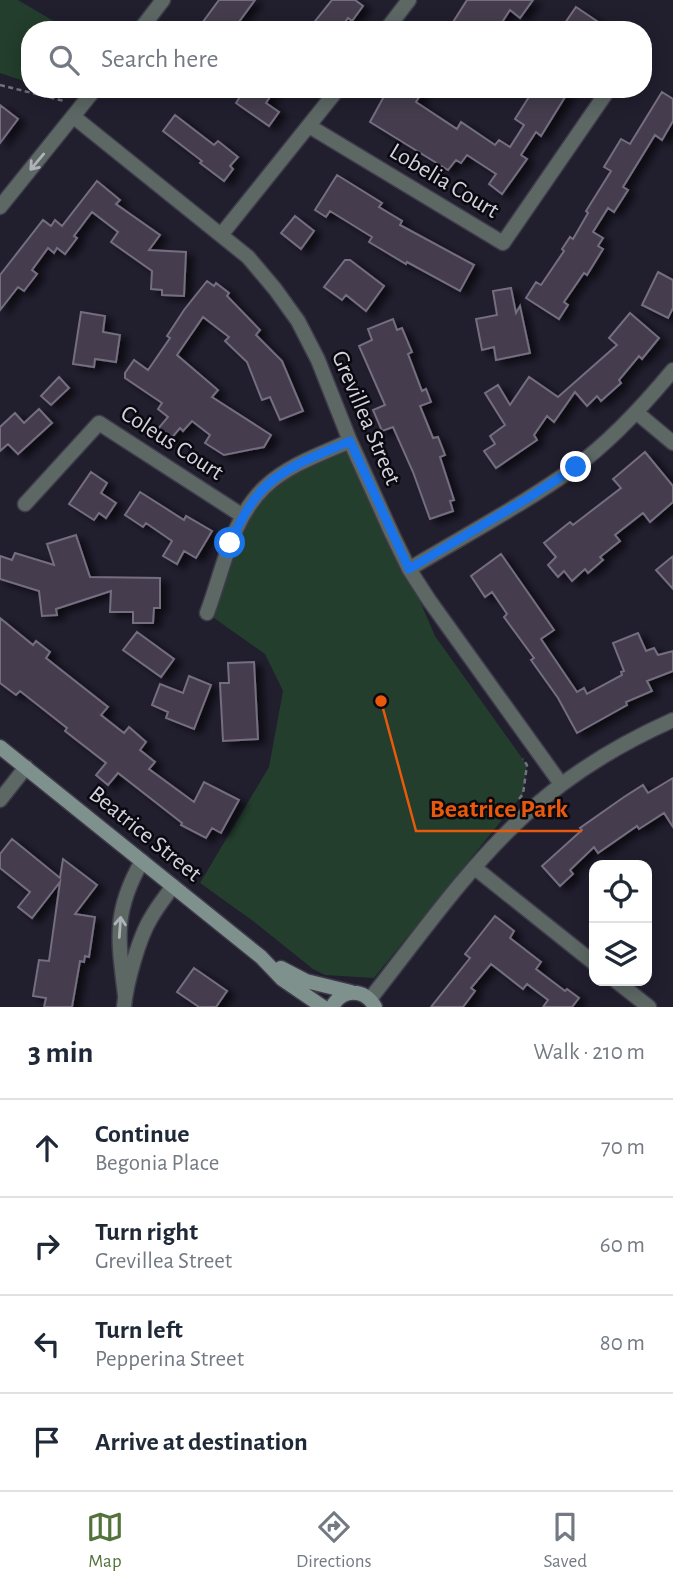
<!DOCTYPE html>
<html lang="en">
<head>
<meta charset="utf-8">
<style>
	:root { --surface:#fff; --page:#f6f6f7; --text:#1f2937; --muted:#747a83; --line:#e0e1e3; --accent:#53733a }
	body { margin:0; font-family:"Alegreya Sans",sans-serif; background:var(--page); color:var(--text) }
	.controls { position:absolute; right:21px; bottom:21px; display:grid; overflow:hidden; border-radius:14px; box-shadow:0 4px 18px #0003 }
	.controls button { width:63px; height:63px; display:grid; place-items:center; padding:0; border:0; border-bottom:2px solid var(--line); background:var(--surface); color:var(--text); font:35px sans-serif }
	.stop { position:absolute; width:21px; height:21px; margin:-16px; border:5px solid #1a73e8; border-radius:50%; background:#fff }
	.stop.end { background:#1a73e8; border-color:#fff; box-shadow:0 2px 7px #0008 }
	.list { margin:0; padding:0; list-style:none }
	h2 { display:flex; justify-content:space-between; align-items:center; height:91px; margin:0; padding:0 28px; font-size:30px }
	h2 small { font-size:23px; font-weight:400; color:var(--muted) }
	.list li { display:grid; grid-template-columns:46px 1fr auto; gap:21px; align-items:center; box-sizing:border-box; height:98px; padding:0 28px; border-top:2px solid var(--line) }
	.list b { display:block; font-size:26px; white-space:nowrap }
	.list p { margin:0; font-size:23px; white-space:nowrap; color:var(--muted) }
	.list em { font-size:23px; font-style:normal; color:var(--muted) }
	.icon { flex:none; width:38px; height:38px; fill:none; stroke:currentColor; stroke-width:2; stroke-linecap:round; stroke-linejoin:round }
	.map { position:relative; flex:none; width:673px; height:1007px; overflow:hidden }
	.search { position:absolute; background:var(--surface); box-shadow:0 4px 18px #0003; left:21px; right:21px; top:21px; height:77px; display:flex; align-items:center; gap:18px; box-sizing:border-box; padding:0 24px; border-radius:28px; color:var(--muted); font-size:26px }
	.sheet { height:483px; background:var(--surface) }
	nav { display:flex; justify-content:space-around; align-items:center; box-sizing:border-box; height:98px; border-top:2px solid var(--line); background:var(--surface); font-size:19px; color:var(--muted) }
	nav a { display:grid; justify-items:center; gap:4px }
	nav .on { color:var(--accent) }
	.map>svg:first-child { display:block }
	.green { fill:#233e2c }
	.building { fill:#443d4e; stroke:#756d80; stroke-width:2; filter:url(#shadow) }
	.lines { fill:none; stroke-linecap:round; stroke-linejoin:round }
	.street-casing { stroke:#3e3b4a; stroke-width:17 }
	.secondary-casing { stroke:#3e3b4a; stroke-width:17 }
	.path { stroke:#74717f; stroke-width:2.5; stroke-dasharray:5 3.5; stroke-linecap:butt }
	.street { stroke:#5d6865; stroke-width:14 }
	.secondary { stroke:#7f918d; stroke-width:14 }
	.oneway { stroke:#b0b2b9 }
	.route { stroke:#1a73e8; stroke-width:9 }
	.labels { text-anchor:middle; dominant-baseline:central; stroke-width:5; stroke-linejoin:round; paint-order:stroke }
	.street-label { font-size:24px; fill:#d4d2dd; stroke:#0b0910 }
	.leader { fill:none; stroke:#e8590c; stroke-width:2.5 }
	.callout-dot { fill:#e8590c; stroke:#0b0910; stroke-width:2.5 }
	.callout-label { font-size:26px; text-anchor:middle; font-weight:bold; fill:#e8590c; stroke:#0b0910; stroke-width:5; stroke-linejoin:round; paint-order:stroke }
</style>
</head>
<body>
<div class="map">
<svg width="673" height="1007" viewBox="0 0 673 1007">
	<defs>
		<filter id="shadow"><feDropShadow dx="7" dy="4" stdDeviation="3.5" flood-color="#0009"/></filter>
	</defs>
	<rect width="100%" height="100%" fill="#211e2e"/>
	<path class="green" d="M 0,0 L 18,0 L 57,23 L 72,30 L 30,30 L 30,83 L 0,73 Z
		M 348,435 L 435,636 L 527,765 L 523,794 L 374,978 L 325,975 L 313,969 L 253,921 L 200,883 L 269,767 L 283,691 L 265,654 L 207,613 L 243,516 L 281,474 Z"/>
	<path class="building" d="M 219,0 L 255,0 L 233,30 L 197,30 Z
		M 332,0 L 355,0 L 363,6 L 352,21 L 348,18 L 339,30 L 308,30 Z
		M 467,0 L 533,0 L 520,18 L 510,10 L 497,30 L 448,30 Z
		M 576,7 L 610,30 L 575,30 L 565,23 Z
		M 245,89 L 275,89 L 266,103 L 279,112 L 269,126 L 236,103 Z
		M 388,89 L 424,89 L 416,102 L 457,129 L 461,122 L 495,145 L 499,140 L 510,147 L 524,125 L 515,119 L 534,89 L 570,89 L 541,136 L 536,132 L 521,155 L 527,159 L 502,194 L 489,184 L 496,174 L 467,155 L 461,163 L 456,160 L 448,170 L 370,122 Z
		M 662,92 L 673,99 L 673,121 L 662,140 L 655,135 L 623,187 L 628,190 L 614,212 L 608,208 L 593,232 L 603,238 L 598,246 L 603,249 L 587,275 L 584,273 L 564,302 L 568,305 L 559,319 L 526,298 L 536,282 L 541,285 L 564,251 L 562,249 L 570,237 L 573,239 L 588,213 L 586,211 L 611,171 L 604,167 L 621,139 L 630,144 Z
		M 0,105 L 18,119 L 0,143 Z
		M 175,115 L 214,145 L 218,141 L 238,157 L 230,166 L 233,169 L 224,181 L 200,163 L 202,161 L 163,131 Z
		M 337,175 L 382,203 L 379,207 L 402,221 L 400,225 L 474,265 L 460,291 L 407,262 L 406,264 L 369,242 L 372,237 L 330,211 L 326,217 L 315,210 Z
		M 97,181 L 120,200 L 116,204 L 160,235 L 149,250 L 186,252 L 184,296 L 162,295 L 162,290 L 151,289 L 152,271 L 111,242 L 118,232 L 92,212 L 74,236 L 77,238 L 65,254 L 57,248 L 54,253 L 48,248 L 32,270 L 37,274 L 24,291 L 18,287 L 0,310 L 0,275 L 43,220 L 51,226 L 55,220 L 62,226 Z
		M 295,216 L 314,231 L 301,249 L 281,233 Z
		M 345,260 L 350,260 L 384,286 L 366,311 L 346,295 L 342,300 L 324,287 Z
		M 658,272 L 673,280 L 673,308 L 668,318 L 642,305 Z
		M 207,281 L 214,286 L 216,283 L 229,293 L 227,296 L 260,330 L 256,335 L 282,361 L 303,411 L 280,420 L 270,397 L 262,400 L 247,362 L 225,341 L 229,337 L 203,317 L 177,355 L 218,390 L 212,397 L 271,435 L 264,447 L 224,455 L 205,443 L 210,435 L 192,421 L 183,431 L 180,428 L 169,441 L 157,430 L 168,417 L 158,409 L 162,403 L 125,378 L 125,373 L 134,360 L 148,370 L 170,338 L 167,336 L 184,310 Z
		M 511,288 L 516,313 L 520,306 L 530,353 L 496,360 L 494,347 L 482,350 L 476,319 L 497,315 L 493,291 Z
		M 81,312 L 105,316 L 103,332 L 120,335 L 116,362 L 95,359 L 94,367 L 73,364 Z
		M 630,313 L 659,338 L 642,359 L 639,356 L 619,380 L 621,383 L 601,401 L 597,396 L 587,406 L 575,392 L 554,422 L 547,416 L 534,435 L 537,440 L 496,468 L 484,451 L 495,444 L 490,436 L 505,425 L 485,393 L 498,385 L 510,405 L 529,377 L 558,397 L 617,345 L 609,338 Z
		M 393,319 L 397,330 L 402,328 L 412,352 L 408,354 L 422,391 L 426,389 L 431,402 L 420,406 L 433,438 L 438,437 L 445,455 L 440,457 L 454,500 L 450,501 L 453,511 L 430,519 L 413,472 L 393,427 L 382,431 L 373,410 L 385,405 L 359,346 L 372,340 L 368,329 Z
		M 59,377 L 69,388 L 51,405 L 41,396 Z
		M 39,409 L 52,423 L 18,454 L 8,444 L 0,451 L 0,427 L 15,413 L 24,423 Z
		M 645,452 L 673,486 L 673,502 L 650,522 L 643,513 L 615,535 L 620,541 L 600,557 L 603,560 L 588,573 L 585,569 L 572,581 L 564,571 L 558,577 L 548,565 L 556,557 L 544,543 L 570,522 L 573,525 L 621,488 L 613,479 Z
		M 91,472 L 107,483 L 101,493 L 116,503 L 106,518 L 99,513 L 94,520 L 69,504 Z
		M 140,492 L 184,520 L 186,516 L 212,531 L 196,558 L 184,551 L 177,564 L 163,556 L 172,541 L 146,523 L 143,527 L 125,515 Z
		M 76,535 L 90,577 L 160,578 L 160,608 L 154,608 L 153,623 L 133,623 L 133,612 L 110,612 L 111,591 L 56,609 L 57,615 L 42,616 L 39,591 L 0,579 L 0,556 L 12,560 L 15,553 L 54,565 L 47,544 Z
		M 501,554 L 554,630 L 541,639 L 577,692 L 584,688 L 587,694 L 622,675 L 621,672 L 624,671 L 613,643 L 638,633 L 646,651 L 654,648 L 658,655 L 673,651 L 673,671 L 647,681 L 652,691 L 626,702 L 627,705 L 577,733 L 558,698 L 531,660 L 534,658 L 504,617 L 507,614 L 492,592 L 485,597 L 471,576 Z
		M 673,556 L 673,589 L 656,570 Z
		M 0,618 L 33,645 L 36,641 L 50,652 L 46,658 L 108,707 L 101,715 L 124,733 L 129,727 L 146,742 L 140,750 L 155,762 L 149,769 L 194,802 L 204,782 L 239,800 L 221,833 L 212,828 L 206,838 L 181,825 L 182,823 L 118,773 L 108,785 L 96,775 L 106,763 L 65,731 L 67,728 L 20,691 L 16,695 L 0,683 Z
		M 137,632 L 174,659 L 161,677 L 123,650 Z
		M 254,662 L 258,739 L 223,741 L 220,683 L 229,683 L 228,663 Z
		M 189,676 L 211,685 L 194,729 L 166,718 L 168,712 L 152,705 L 160,684 L 183,693 Z
		M 673,778 L 673,827 L 664,813 L 639,829 L 637,826 L 598,853 L 594,847 L 570,870 L 573,874 L 560,886 L 542,866 L 582,830 L 580,828 L 624,797 L 643,785 L 648,793 Z
		M 12,839 L 60,878 L 63,859 L 97,885 L 75,914 L 95,917 L 89,957 L 85,956 L 84,962 L 80,961 L 72,1007 L 44,1007 L 46,998 L 33,996 L 39,960 L 49,961 L 60,882 L 32,918 L 18,907 L 30,892 L 0,868 L 0,854 Z
		M 495,916 L 514,931 L 510,938 L 541,962 L 536,969 L 565,991 L 567,989 L 579,998 L 572,1007 L 543,1007 L 548,1000 L 527,984 L 523,989 L 491,964 L 471,988 L 475,991 L 463,1007 L 431,1007 L 470,958 L 465,954 Z
		M 194,968 L 227,991 L 216,1007 L 199,1007 L 177,992 Z"/>
	<g class="lines">
		<defs>
			<path id="street" d="M 140,30 L 163,0
				M 386,30 L 409,0
				M 74,117 L 248,257 L 275,289 L 298,321 L 318,360 L 350,441 L 392,534 L 409,569 L 429,600 L 561,784
				M 309,126 L 503,243 L 609,89
				M 0,207 L 95,89
				M 221,235 L 338,89
				M 636,412 L 673,443
				M 25,504 L 99,423 L 243,516
				M 409,569 C 464,536 522,505 574,468 C 611,441 644,405 673,370
				M 207,613 C 223,571 231,519 265,487 C 288,465 321,454 350,441
				M 0,800 L 26,767
				M 475,868 L 594,963
				M 616,981 L 649,1007
				M 125,995 C 118,938 113,912 142,861
				M 370,999 C 419,937 466,869 525,815 C 568,775 619,744 673,720
				M 124,1007 C 126,984 139,937 151,918 C 157,907 166,896 173,886"/>
			<path id="secondary" d="M 0,747 L 261,957 L 282,979 L 323,1007
				M 281,968 L 306,981 L 351,992
				M 332,1007 C 342,988 365,988 375,1007"/>
		</defs>
		<use href="#street" class="street-casing"/>
		<use href="#secondary" class="secondary-casing"/>
		<path class="path" d="M 0,85 L 64,101
			M 519,799 L 523,794 L 527,765 L 523,759"/>
		<use href="#street" class="street"/>
		<use href="#secondary" class="secondary"/>
	</g>
	<defs><path id="oneway-shaft" d="M-6 0H5M1.5-3L5.5 0L1.5 3" fill="none" stroke-width="1.6" stroke-linecap="round" stroke-linejoin="round" transform="scale(1.75)"/></defs>
	<g class="oneway">
		<use href="#oneway-shaft" transform="translate(37 162) rotate(130)"/>
		<use href="#oneway-shaft" transform="translate(120 927) rotate(-86)"/>
	</g>
	<g class="lines">
		<path class="route" d="M 230,543 C 239,524 249,503 264,488 C 287,465 321,454 350,441 L 409,569 L 528,498 L 576,467"/>
	</g>
	<g class="labels">
		<g class="street-label">
			<text transform="translate(444 181) rotate(31)">Lobelia Court</text>
			<text transform="translate(366 418) rotate(67)">Grevillea Street</text>
			<text transform="translate(172 443) rotate(33)">Coleus Court</text>
			<text transform="translate(145 834) rotate(39)">Beatrice Street</text>
		</g>
	</g>
	<path class="leader" d="M381 701L416 831H582"/>
	<circle class="callout-dot" cx="381" cy="701" r="7"/>
	<g class="callout-label">
		<text x="499" y="817">Beatrice Park</text>
	</g>
</svg>
<div class="controls">
<button><svg class="icon" aria-label="locate" viewBox="0 0 24 24"><circle cx="12" cy="12" r="6"/><path d="M12 2v4M12 18v4M2 12h4M18 12h4"/></svg></button>
<button><svg class="icon" aria-label="layers" viewBox="0 0 24 24"><path d="M12 4l9 5-9 5-9-5zM3 14l9 5 9-5"/></svg></button>
</div>
<div class="stop" style="left:230px;top:543px"></div>
<div class="stop end" style="left:576px;top:467px"></div>
<div class="search"><svg class="icon" aria-label="search" viewBox="0 0 24 24"><circle cx="10" cy="10" r="6"/><path d="M15 15l6 6"/></svg>Search here</div>
</div>
<section class="sheet">
<h2>3 min<small>Walk · 210 m</small></h2>
<ul class="list">
<li><svg class="icon" aria-label="ahead" viewBox="0 0 24 24"><path d="M12 20V5M6 11l6-6 6 6"/></svg><div><b>Continue</b><p>Begonia Place</p></div><em>70 m</em></li>
<li><svg class="icon" aria-label="right" viewBox="0 0 24 24"><path d="M7 20v-9h11M14 6l5 5-5 5"/></svg><div><b>Turn right</b><p>Grevillea Street</p></div><em>60 m</em></li>
<li><svg class="icon" aria-label="left" viewBox="0 0 24 24"><path d="M17 20v-9H6M10 6l-5 5 5 5"/></svg><div><b>Turn left</b><p>Pepperina Street</p></div><em>80 m</em></li>
<li><svg class="icon" aria-label="arrive" viewBox="0 0 24 24"><path d="M6 21V4h12l-3 4 3 4H6"/></svg><div><b>Arrive at destination</b></div></li>
</ul>
</section>
<nav>
<a class="on"><svg class="icon" aria-label="map" viewBox="0 0 24 24"><path d="M3 6l6-2 6 2 6-2v14l-6 2-6-2-6 2zM9 4v14M15 6v14"/></svg>Map</a>
<a><svg class="icon" aria-label="directions" viewBox="0 0 24 24"><path d="M12 3l9 9-9 9-9-9zM9 14v-3h6M13 9l2 2-2 2"/></svg>Directions</a>
<a><svg class="icon" aria-label="saved" viewBox="0 0 24 24"><path d="M7 4h10v16l-5-4-5 4z"/></svg>Saved</a>
</nav>
</body>
</html>
